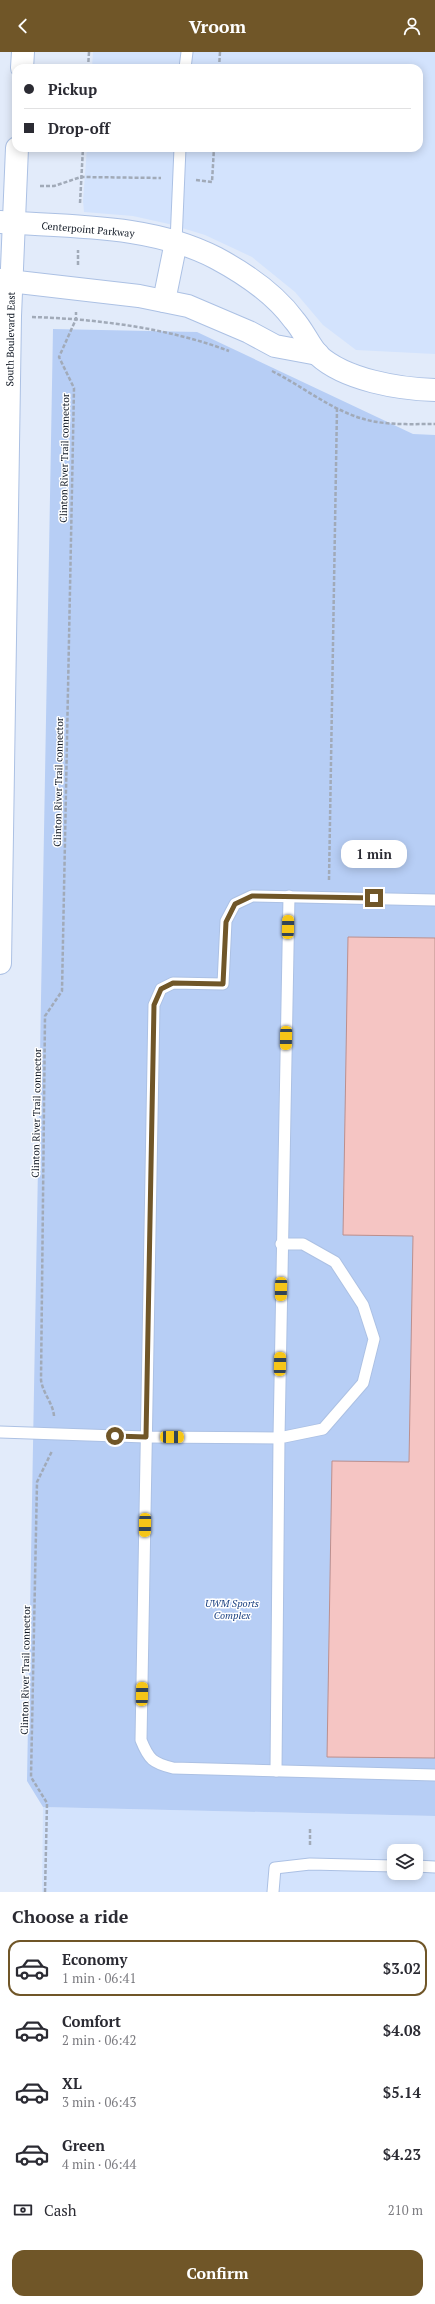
<!DOCTYPE html>
<meta charset="utf-8">
<style>
body{margin:0;font-family:"PT Serif",serif;background:#f7f7f7;color:#2b2b33;height:100vh;display:flex;flex-direction:column;font-size:15px;white-space:nowrap}
*{box-sizing:border-box;margin:0}
p{font-size:13px;color:#7c7c81}
.icon{flex:none;width:22px;height:22px;fill:none;stroke:currentColor;stroke-width:2;stroke-linecap:round;stroke-linejoin:round}
.map{position:relative;height:1840px;overflow:hidden}
.panel{display:flex;flex-direction:column;background:#fff;flex:1}
.panel>*{flex:none}
.hud{position:absolute;left:12px;top:12px;width:411px;height:88px;border-radius:12px;box-shadow:0 2px 10px #0003;display:grid;align-content:center;height:88px;padding:0 12px;background:#fff}
.buttons{position:absolute;left:387px;top:1792px;display:grid;gap:8px}
.buttons a{display:grid;place-items:center;width:36px;height:36px;border-radius:8px;background:#fff;box-shadow:0 2px 10px #0003;font-size:20px}
.end{position:absolute;width:18px;height:18px;margin:-9px;border:5px solid #705628;background:#fff;box-shadow:0 0 0 2px #fff}
.from{border-radius:50%}
.bubble{position:absolute;height:28px;border-radius:12px;background:#fff;box-shadow:0 2px 10px #0003;font-size:13px;font-weight:800;line-height:28px;text-align:center}
.car{position:absolute;width:12px;height:24px;margin:-12px -6px;border-radius:5px;box-shadow:0 0 3px 1px #0007;background:linear-gradient(#f5c518 24%,#345 0 40%,#f5c518 0 76%,#345 0 86%,#f5c518 0)}
.hud b{display:flex;align-items:center;gap:14px;height:38px;font-size:15px}
.hud b+b{border-top:1px solid #e1e1e2}
.hud i{width:10px;height:10px;background:#2b2b33}
ul{padding:0;list-style:none}
li{display:flex;align-items:center;gap:12px;height:56px;margin:0 8px 6px;padding:0 4px;border:2px solid transparent;border-radius:12px}
li div{flex:1}
li b{display:block;font-size:15px}
li em{font-style:normal;font-weight:800}
li.active{border-color:#705628}
li>.icon{width:36px;height:36px;stroke-width:1.5}
h2{padding:0 12px;font-size:18px;line-height:48px}
.pay{display:flex;align-items:center;gap:10px;height:44px;padding:0 12px;font-size:15px}
.pay p{margin-inline-start:auto}
.button{display:flex;gap:8px;margin-top:auto;padding:8px 12px}
.button a{flex:1;height:46px;border-radius:12px;background:#705628;color:#fff;font-size:16px;font-weight:800;line-height:46px;text-align:center}
header{display:flex;justify-content:space-between;align-items:center;height:52px;padding:0 12px;background:#705628;color:#fff;font-size:18px;font-weight:800}
.map>svg:first-child{display:block}
</style>
<header><svg class="icon" aria-label="back" viewBox="0 0 24 24"><path d="M15 5l-7 7 7 7"/></svg>Vroom<svg class="icon" aria-label="person" viewBox="0 0 24 24"><circle cx="12" cy="8" r="4"/><path d="M4 21q1-7 8-7t8 7"/></svg></header>
<div class="map">
<svg width="435" height="1840" viewBox="0 0 435 1840">
<rect width="100%" height="100%" fill="#e2ebfa"/>
<g fill="#d3e3fd" fill-rule="evenodd">
<path d="M93,0h342v302l-79,-4 -33,-25 -28,-33 -43,-35 -47,-22 -36,-11 -36,-8 -49,-4 -1,-11 4,-53h332v-80h-327z"/>
<path d="M43,1755l392,9v76h-393zM394,1799h22v22h-22z"/>
</g>
<path fill="#b7cef5" d="M53,277l144,3 216,102 22,1v1381l-392,-9 -16,-26z"/>
<path fill="#f5c5c3" stroke="#bc8f8d" d="M348,885l87,1v820l-108,-1 5,-296 77,1 4,-226 -70,-1z"/>
<g fill="none" stroke-linecap="round" stroke-linejoin="round">
<defs>
<g id="service">
<path d="M185,16l2,-16"/>
<path d="M176,190l4,-94"/>
<path d="M435,848l-183,-4 -17,8 -9,17 -3,63 -50,-1 -12,6 -7,16 -13,735c8,20 12,23 32,28l262,7"/>
<path d="M0,1380l146,5 133,1 10,-542"/>
<path d="M276,1719l3,-333 44,-9 40,-46 11,-44 -11,-34 -28,-43 -32,-18h-22"/>
<path d="M416,1814l19,1"/>
<path d="M273,1840l2,-24 35,-4 84,2"/>
</g>
<g id="minor">
<path d="M0,170c71,5 151,2 216,36 28,15 59,36 78,62 9,10 15,25 24,35 27,25 81,34 117,35"/>
<path d="M0,228l139,16 49,10 61,26 26,14 43,8"/>
<path d="M164,249l12,-59"/>
</g>
<g id="tertiary">
<path d="M22,16l1,-16"/>
<path d="M0,911l10,-647 7,-168"/>
</g>
</defs>
<use href="#service" stroke="#acc1e4" stroke-width="13"/>
<use href="#minor" stroke="#acc1e4" stroke-width="24"/>
<use href="#tertiary" stroke="#acc1e4" stroke-width="24"/>
<g stroke="#a1aab8" stroke-width="2.5" stroke-dasharray="4 2" stroke-linecap="butt">
<path d="M88,16l1,-16"/>
<path d="M219,16l1,-16"/>
<path d="M196,128l16,2 2,-34"/>
<path d="M40,134h14l27,-9 80,1"/>
<path d="M80,151l3,-55"/>
<path d="M78,213v-15"/>
<path d="M32,265c66,2 136,11 197,34"/>
<path d="M272,319c34,17 66,45 105,51 19,3 39,2 58,2"/>
<path d="M329,828l8,-472"/>
<path d="M54,1364c-1,-13 -11,-22 -13,-36l4,-364 17,-25 12,-603 -15,-31 17,-38v-7"/>
<path d="M310,1777v18"/>
<path d="M45,1840l2,-89 -16,-26 6,-295 15,-31"/>
</g>
<use href="#service" stroke="#fff" stroke-width="11"/>
<use href="#minor" stroke="#fff" stroke-width="22"/>
<use href="#tertiary" stroke="#fff" stroke-width="22"/>
</g>
<g fill="none" stroke-linecap="round" stroke-linejoin="round">
<path stroke="#705628" stroke-width="5" d="M115,1384l31,1 8,-432 7,-16 12,-6 50,1 3,-62 9,-18 17,-8 122,2"/>
</g>
<g text-anchor="middle" stroke-width="3" stroke-linejoin="round" paint-order="stroke">
<g font-size="10" fill="#0d1521" stroke="#fff">
<text transform="translate(88 177) rotate(5)" y="4">Centerpoint Parkway</text>
<text transform="translate(10 287) rotate(-89)" y="4">South Boulevard East</text>
<text transform="translate(64 406) rotate(-89)" y="4">Clinton River Trail connector</text>
<text transform="translate(58 730) rotate(-89)" y="4">Clinton River Trail connector</text>
<text transform="translate(36 1061) rotate(-89)" y="4">Clinton River Trail connector</text>
<text transform="translate(25 1618) rotate(-89)" y="4">Clinton River Trail connector</text>
</g>
<g font-size="10" font-style="italic" fill="#1b4181" stroke="#fff">
<text x="232" y="1555">UWM Sports<tspan x="232" dy="12">Complex</tspan></text>
</g>
</g>
</svg>
<div class="buttons">
<a><svg class="icon" aria-label="layers" viewBox="0 0 24 24"><path d="M12 4l9 5-9 5-9-5zM3 14l9 5 9-5"/></svg></a>
</div>
<i class="end from" style="left:115px;top:1384px"></i>
<i class="end" style="left:374px;top:846px"></i>
<div class="bubble" style="left:341px;top:788px;width:66px">1 min</div>
<i class="car" style="left:288px;top:875px;rotate:1deg"></i>
<i class="car" style="left:286px;top:986px;rotate:181deg"></i>
<i class="car" style="left:281px;top:1237px;rotate:181deg"></i>
<i class="car" style="left:280px;top:1312px;rotate:1deg"></i>
<i class="car" style="left:172px;top:1385px;rotate:91deg"></i>
<i class="car" style="left:145px;top:1473px;rotate:181deg"></i>
<i class="car" style="left:142px;top:1642px;rotate:1deg"></i>
<div class="hud">
<b><i class="from"></i>Pickup</b>
<b><i></i>Drop-off</b>
</div>
</div>
<section class="panel">
<h2>Choose a ride</h2>
<ul>
<li class="active"><svg class="icon" aria-label="car" viewBox="0 0 24 24"><path d="M5 17H2v-5l4-1 3-4h7l3 4 3 1v5h-3M9 17h6M6 11h13"/><circle cx="7" cy="17" r="2"/><circle cx="17" cy="17" r="2"/></svg><div><b>Economy</b><p>1 min · 06:41</p></div><em>$3.02</em></li>
<li><svg class="icon" aria-label="car" viewBox="0 0 24 24"><path d="M5 17H2v-5l4-1 3-4h7l3 4 3 1v5h-3M9 17h6M6 11h13"/><circle cx="7" cy="17" r="2"/><circle cx="17" cy="17" r="2"/></svg><div><b>Comfort</b><p>2 min · 06:42</p></div><em>$4.08</em></li>
<li><svg class="icon" aria-label="car" viewBox="0 0 24 24"><path d="M5 17H2v-5l4-1 3-4h7l3 4 3 1v5h-3M9 17h6M6 11h13"/><circle cx="7" cy="17" r="2"/><circle cx="17" cy="17" r="2"/></svg><div><b>XL</b><p>3 min · 06:43</p></div><em>$5.14</em></li>
<li><svg class="icon" aria-label="car" viewBox="0 0 24 24"><path d="M5 17H2v-5l4-1 3-4h7l3 4 3 1v5h-3M9 17h6M6 11h13"/><circle cx="7" cy="17" r="2"/><circle cx="17" cy="17" r="2"/></svg><div><b>Green</b><p>4 min · 06:44</p></div><em>$4.23</em></li>
</ul>
<div class="pay"><svg class="icon" aria-label="cash" viewBox="0 0 24 24"><path d="M3 7h18v10H3z"/><circle cx="12" cy="12" r="2"/></svg>Cash<p>210 m</p></div>
<div class="button"><a>Confirm</a></div>
</section>
